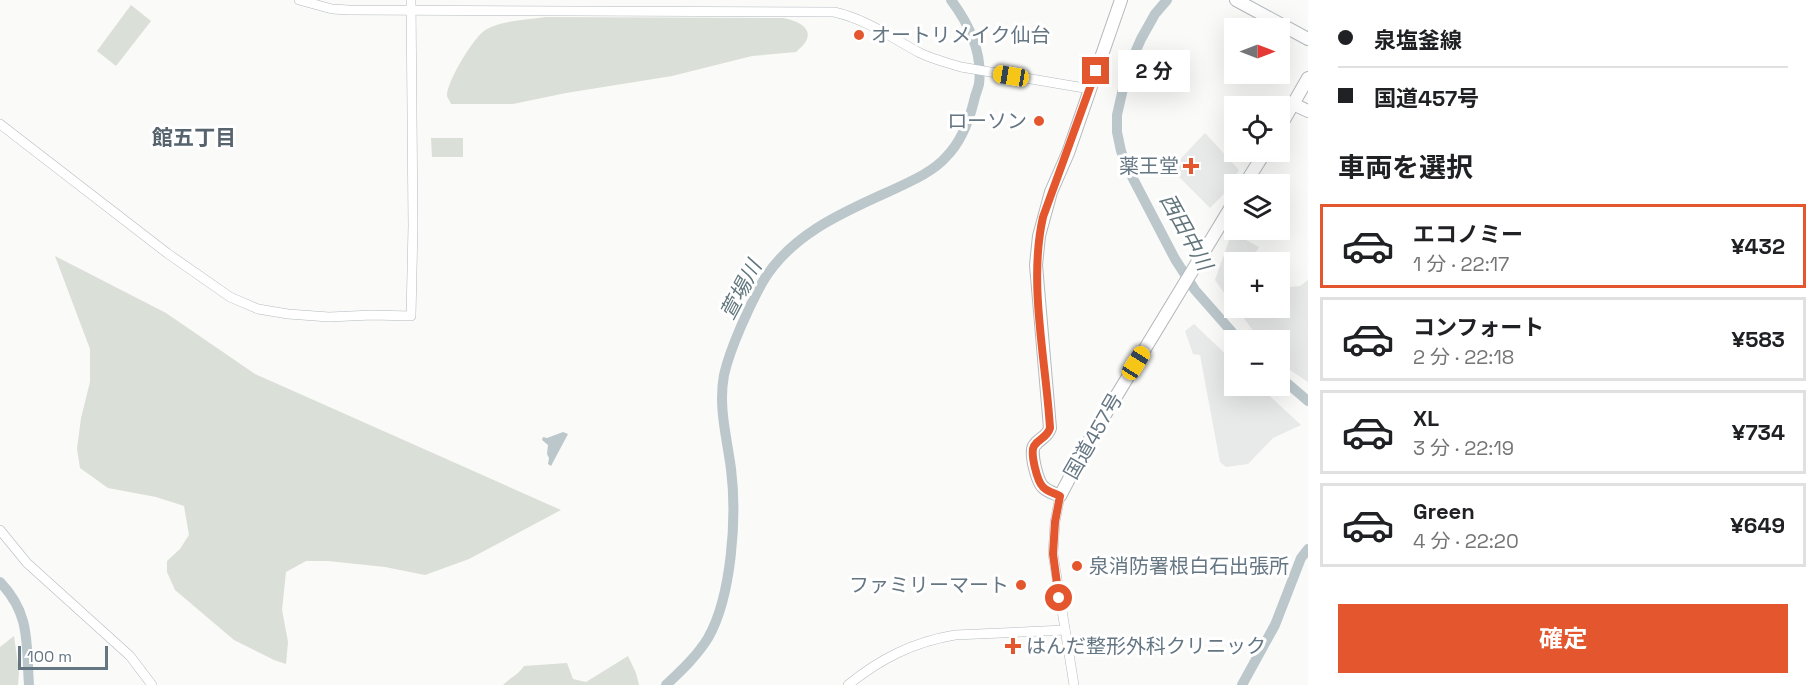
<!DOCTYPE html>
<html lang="ja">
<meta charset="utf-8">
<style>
body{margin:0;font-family:"Space Grotesk","Noto Sans JP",sans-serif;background:#f2f2f2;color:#202124;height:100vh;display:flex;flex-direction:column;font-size:22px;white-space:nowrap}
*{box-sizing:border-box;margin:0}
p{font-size:20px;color:#757577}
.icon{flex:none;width:33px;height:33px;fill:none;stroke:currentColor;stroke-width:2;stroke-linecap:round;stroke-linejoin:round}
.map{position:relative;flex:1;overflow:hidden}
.drawer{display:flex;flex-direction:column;background:#fff;width:510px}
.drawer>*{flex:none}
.guide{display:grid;align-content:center;height:132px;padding:0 30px;background:#fff}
.needle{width:39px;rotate:90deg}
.tools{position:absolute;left:1224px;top:18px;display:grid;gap:12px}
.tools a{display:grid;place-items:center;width:66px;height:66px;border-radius:0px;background:#fff;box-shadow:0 6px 24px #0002;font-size:30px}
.scale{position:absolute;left:18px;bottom:15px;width:90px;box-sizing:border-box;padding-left:6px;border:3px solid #657683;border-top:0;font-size:16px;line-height:21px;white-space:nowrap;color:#657683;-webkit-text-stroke:4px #fff;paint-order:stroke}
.end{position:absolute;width:27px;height:27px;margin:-14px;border:8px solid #e4572e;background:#fff;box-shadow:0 0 0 3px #fff}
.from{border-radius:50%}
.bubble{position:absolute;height:42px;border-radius:0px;background:#fff;box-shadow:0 6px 24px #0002;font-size:20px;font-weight:700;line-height:42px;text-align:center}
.car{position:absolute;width:18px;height:36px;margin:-18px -9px;border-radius:8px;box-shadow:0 0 4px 2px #0007;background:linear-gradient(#f5c518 24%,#345 0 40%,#f5c518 0 76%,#345 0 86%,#f5c518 0)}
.guide b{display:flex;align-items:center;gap:21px;height:57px;font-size:22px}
.guide b+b{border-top:2px solid #e0e0e0}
.guide i{width:15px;height:15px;background:#202124}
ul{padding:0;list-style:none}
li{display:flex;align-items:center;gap:18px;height:84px;margin:0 12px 9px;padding:0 18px;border:3px solid #e0e0e0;border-radius:0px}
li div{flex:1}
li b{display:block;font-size:22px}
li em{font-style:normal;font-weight:700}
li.on{border-color:#e4572e}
li>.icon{width:54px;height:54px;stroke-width:1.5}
h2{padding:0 30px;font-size:27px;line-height:72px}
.action{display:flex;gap:12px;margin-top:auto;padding:12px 30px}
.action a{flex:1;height:69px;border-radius:0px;background:#e4572e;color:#fff;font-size:24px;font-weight:700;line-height:69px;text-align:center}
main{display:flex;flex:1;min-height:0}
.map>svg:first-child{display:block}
</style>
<main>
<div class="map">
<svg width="1308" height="685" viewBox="0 0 1308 685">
<rect width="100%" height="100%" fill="#fafaf8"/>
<g fill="#e8e9e9">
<path d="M1205,133l34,37 -11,20 -18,18 -39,-39z"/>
<path d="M1232,232l27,15 -9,15h-16v37l-7,-2 -12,-17z"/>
<path d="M1308,280v102l-18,-12 -10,-10v-20h-20l-22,-30 4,-2h38v-20l20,-2z"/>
<path d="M1194,324l40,38v24h25l42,39 -28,13 -25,26 -22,3 -6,-5 -20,-107 -7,-1 -8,-23z"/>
</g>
<g fill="#dadfd7">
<path d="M131,5l20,16 -35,45 -19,-15z"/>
<path d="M546,17l237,1c10,2 31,8 23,23 -2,4 -7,8 -10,11l-44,4 -80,20 -106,17 -53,11h-62c0,-1 -4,-7 -4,-8 -1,-13 28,-62 40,-67 17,-9 40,-9 59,-12z"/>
<path d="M431,138h32v19h-31z"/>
<path d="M55,256l111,57 89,61 306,136 -92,49 -44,16 -40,-8 -57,-6h-22l-20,11 -4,38 6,32 -2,22 -12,-4 -40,-20 -59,-50 -8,-18v-11l13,-12 9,-14 -5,-29 -28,-9 -48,-9 -28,-20 -3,-19 4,-31 9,-36v-33z"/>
<path d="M14,636l5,36 -1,13h-18v-38z"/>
<path d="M628,656l8,17 3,12h-136c8,-8 15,-10 21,-19l43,-3 6,16 13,3z"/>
</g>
<path fill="#bbc7cb" d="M563,432l5,2 -17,32 -3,-2 1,-6 -2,-4 1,-9 -6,-5 1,-3 4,1z"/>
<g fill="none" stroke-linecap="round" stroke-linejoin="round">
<g stroke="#bbc7cb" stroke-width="10">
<path d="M1167,0l-12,14 -14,25 -14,32 -10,44v17l4,19 8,20 46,88 20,31 44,50"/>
<path d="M1280,377l28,24"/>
<path d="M0,582c31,32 26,62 29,103"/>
<path d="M666,685c15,-14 31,-29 42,-47 24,-42 29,-122 23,-169 -4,-31 -13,-62 -7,-94 6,-27 25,-68 38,-92 27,-47 79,-70 126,-91 19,-9 44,-19 58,-35 15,-15 23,-36 28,-56 1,-6 4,-12 5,-17 4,-32 -10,-60 -28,-84"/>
<path d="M1242,685l33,-60 26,-67 7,-9"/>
</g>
<defs>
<g id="secondary">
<path d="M299,0l33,9 17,1 485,2c32,7 58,26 86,41 13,6 27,10 41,14l129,22"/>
<path d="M0,124l167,129 63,44 28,12 30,5 41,3 43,-2 39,1 2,-90 -2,-226"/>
<path d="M0,530l27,33 103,93 22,29"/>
<path d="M848,685c32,-26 65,-43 107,-50l110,-5"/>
</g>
<path id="primary" d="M1060,496l-5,26 -2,32 21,131"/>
<g id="highway">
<path d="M1121,0l-53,153 -17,39 -12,44 -3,29 14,163c-3,10 -11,10 -16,18 -4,7 3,35 9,41 5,5 11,6 17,9l29,-55 145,-239"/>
<path d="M1236,0l72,39"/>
<path d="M1293,104l15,7"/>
<path d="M1280,127l28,-49"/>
<path d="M1245,184l20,-32"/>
</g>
</defs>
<use href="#secondary" stroke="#b3babf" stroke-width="10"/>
<use href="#primary" stroke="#b5babe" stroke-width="10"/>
<use href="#highway" stroke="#b4b9bd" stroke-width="14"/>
<use href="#secondary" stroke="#fff" stroke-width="9"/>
<use href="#primary" stroke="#fff" stroke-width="9"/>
<use href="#highway" stroke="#fff" stroke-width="12"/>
</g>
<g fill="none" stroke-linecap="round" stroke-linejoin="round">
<path stroke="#e4572e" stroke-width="8" d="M1059,598l-6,-44 2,-32 5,-26c-6,-3 -12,-4 -17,-9 -6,-6 -13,-34 -9,-41 5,-8 13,-8 16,-18 -4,-67 -22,-145 -7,-211l53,-146"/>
</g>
<g fill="#e4572e" stroke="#fff" stroke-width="2">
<circle cx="859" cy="35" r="6"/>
<circle cx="1039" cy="121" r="6"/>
<path d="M1188 157h6v6h6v6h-6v6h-6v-6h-6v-6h6z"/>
<circle cx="1077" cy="566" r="6"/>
<circle cx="1021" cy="585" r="6"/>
<path d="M1010 637h6v6h6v6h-6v6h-6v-6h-6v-6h6z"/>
</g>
<g text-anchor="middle" stroke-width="6" stroke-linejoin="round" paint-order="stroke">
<g font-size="20" fill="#657683" stroke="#fff" text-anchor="start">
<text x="871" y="42">オートリメイク仙台</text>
<text x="1027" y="128" text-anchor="end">ローソン</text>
<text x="1179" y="173" text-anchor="end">薬王堂</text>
<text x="1089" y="573">泉消防署根白石出張所</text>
<text x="1009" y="592" text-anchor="end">ファミリーマート</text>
<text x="1026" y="653">はんだ整形外科クリニック</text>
</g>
<g font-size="20" fill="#657683" stroke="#fff">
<text transform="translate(1093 436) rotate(-60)" y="7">国道457号</text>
</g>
<g font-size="21" font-weight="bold" fill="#57646e" stroke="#fff">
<text x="194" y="145">館五丁目</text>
</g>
<g font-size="21" font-style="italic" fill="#60757c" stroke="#fff">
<text transform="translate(1186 232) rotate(61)" y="7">西田中川</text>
<text transform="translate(741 290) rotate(-62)" y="7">萱場川</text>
</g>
</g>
</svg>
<div class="tools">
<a><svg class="needle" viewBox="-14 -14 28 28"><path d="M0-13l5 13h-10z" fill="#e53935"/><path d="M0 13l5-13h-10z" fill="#757577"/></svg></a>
<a><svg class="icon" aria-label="locate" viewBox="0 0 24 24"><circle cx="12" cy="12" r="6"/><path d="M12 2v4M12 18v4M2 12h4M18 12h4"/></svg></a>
<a><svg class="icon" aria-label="layers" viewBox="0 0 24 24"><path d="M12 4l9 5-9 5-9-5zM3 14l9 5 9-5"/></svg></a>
<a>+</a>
<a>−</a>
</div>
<div class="scale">100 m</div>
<i class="end from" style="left:1059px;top:598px"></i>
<i class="end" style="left:1096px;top:71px"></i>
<div class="bubble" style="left:1118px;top:50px;width:72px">2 分</div>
<i class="car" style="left:1011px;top:76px;rotate:280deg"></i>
<i class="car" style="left:1136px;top:363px;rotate:32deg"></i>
</div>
<section class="drawer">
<div class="guide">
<b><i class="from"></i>泉塩釜線</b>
<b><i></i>国道457号</b>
</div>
<h2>車両を選択</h2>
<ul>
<li class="on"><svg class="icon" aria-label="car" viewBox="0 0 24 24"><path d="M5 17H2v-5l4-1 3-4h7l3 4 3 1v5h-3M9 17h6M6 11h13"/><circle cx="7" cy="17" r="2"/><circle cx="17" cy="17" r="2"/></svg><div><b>エコノミー</b><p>1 分 · 22:17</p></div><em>¥432</em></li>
<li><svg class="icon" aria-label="car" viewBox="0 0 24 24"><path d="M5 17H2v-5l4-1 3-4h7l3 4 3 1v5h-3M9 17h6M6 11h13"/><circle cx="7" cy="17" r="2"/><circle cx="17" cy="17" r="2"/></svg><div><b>コンフォート</b><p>2 分 · 22:18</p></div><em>¥583</em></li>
<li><svg class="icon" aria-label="car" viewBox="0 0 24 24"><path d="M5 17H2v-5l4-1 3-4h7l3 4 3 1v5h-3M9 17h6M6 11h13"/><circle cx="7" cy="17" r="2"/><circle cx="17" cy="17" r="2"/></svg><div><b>XL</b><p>3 分 · 22:19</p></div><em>¥734</em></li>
<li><svg class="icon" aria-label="car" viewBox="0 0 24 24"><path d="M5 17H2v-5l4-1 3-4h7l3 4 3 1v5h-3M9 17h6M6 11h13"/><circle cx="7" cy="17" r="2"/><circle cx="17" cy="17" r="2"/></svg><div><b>Green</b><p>4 分 · 22:20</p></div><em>¥649</em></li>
</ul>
<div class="action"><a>確定</a></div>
</section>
</main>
